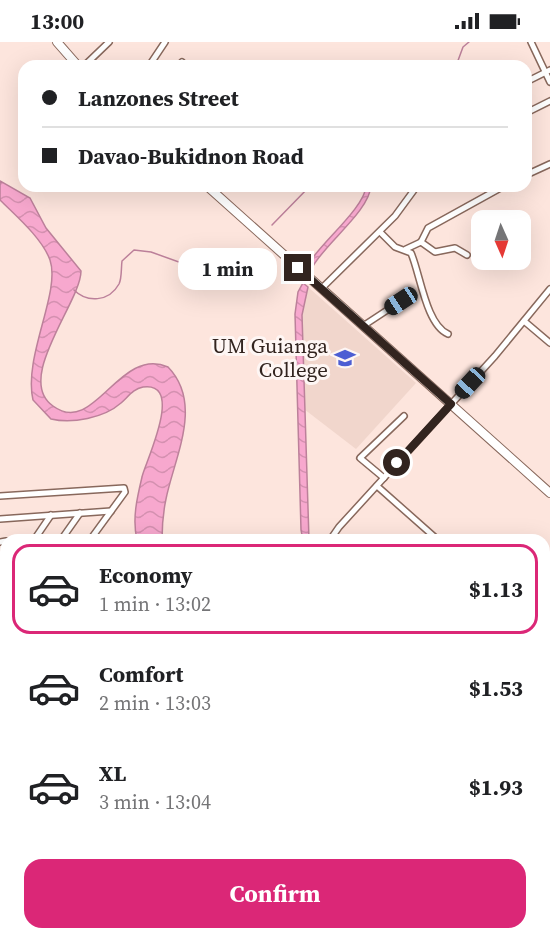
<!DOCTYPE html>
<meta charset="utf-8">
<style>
body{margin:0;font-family:"Source Serif 4",serif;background:#f6f6f6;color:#202124;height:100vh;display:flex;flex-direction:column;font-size:22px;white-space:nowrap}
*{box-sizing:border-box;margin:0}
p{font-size:20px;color:#757577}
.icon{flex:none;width:33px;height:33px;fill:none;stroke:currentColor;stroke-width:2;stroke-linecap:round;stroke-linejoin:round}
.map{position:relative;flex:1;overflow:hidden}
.details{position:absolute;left:0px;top:492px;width:550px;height:406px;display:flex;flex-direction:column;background:#fff;border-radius:18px 18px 0 0;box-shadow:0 6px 24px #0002}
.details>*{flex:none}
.guide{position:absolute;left:18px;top:18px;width:514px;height:132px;border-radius:18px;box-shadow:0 6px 24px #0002;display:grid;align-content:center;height:132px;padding:0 24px;background:#fff}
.needle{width:39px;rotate:177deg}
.buttons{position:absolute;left:471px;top:168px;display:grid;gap:12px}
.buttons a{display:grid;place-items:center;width:60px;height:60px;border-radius:12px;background:#fff;box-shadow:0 6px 24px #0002;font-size:30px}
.end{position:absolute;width:27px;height:27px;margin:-14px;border:8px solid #32241f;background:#fff;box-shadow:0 0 0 3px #fff}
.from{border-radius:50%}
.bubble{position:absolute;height:42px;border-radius:18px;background:#fff;box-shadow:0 6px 24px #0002;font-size:20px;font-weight:700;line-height:42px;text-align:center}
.car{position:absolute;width:18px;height:36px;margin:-18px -9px;border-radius:8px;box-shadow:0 0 4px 2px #0007;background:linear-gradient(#222 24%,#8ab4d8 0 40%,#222 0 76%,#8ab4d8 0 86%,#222 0)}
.guide b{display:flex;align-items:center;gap:21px;height:57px;font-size:22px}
.guide b+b{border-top:2px solid #e0e0e0}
.guide i{width:15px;height:15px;background:#202124}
ul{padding:10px 0 0;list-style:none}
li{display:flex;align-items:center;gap:18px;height:90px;margin:0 12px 9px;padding:0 12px;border:3px solid transparent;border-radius:18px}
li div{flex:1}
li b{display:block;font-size:22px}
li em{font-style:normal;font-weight:700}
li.selected{border-color:#db2777}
li>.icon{width:54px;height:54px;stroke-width:1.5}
.primary-button{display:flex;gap:12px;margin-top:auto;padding:12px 24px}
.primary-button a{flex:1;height:69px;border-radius:18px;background:#db2777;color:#fff;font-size:24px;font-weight:700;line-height:69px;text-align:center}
.status{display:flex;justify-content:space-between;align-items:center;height:42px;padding:0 30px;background:#fff;direction:ltr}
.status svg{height:16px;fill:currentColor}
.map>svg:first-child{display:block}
</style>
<div class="status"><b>13:00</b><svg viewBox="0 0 49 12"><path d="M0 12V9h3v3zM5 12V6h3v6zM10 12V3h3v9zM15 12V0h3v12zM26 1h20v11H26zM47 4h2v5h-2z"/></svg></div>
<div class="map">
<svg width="550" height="898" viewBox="0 0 550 898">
<defs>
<pattern id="water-waves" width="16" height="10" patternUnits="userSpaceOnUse" patternTransform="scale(1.5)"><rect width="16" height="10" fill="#f7a8ce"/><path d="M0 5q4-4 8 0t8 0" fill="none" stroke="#d490b0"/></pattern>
</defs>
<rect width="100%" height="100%" fill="#fde5dd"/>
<path fill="#f1d6cc" d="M308,245l108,96 -60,66 -52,-40 -2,-94z"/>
<g fill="url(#water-waves)" stroke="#bc809a" stroke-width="1.5">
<path d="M0,139l30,17 16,30 35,43c0,31 -67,108 -28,135 42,31 65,-60 115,-39 36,37 6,91 -2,132 -3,14 -4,27 -4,41h-25c-5,-21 0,-42 5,-63 2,-12 44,-96 1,-90 -10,2 -15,10 -22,16 -17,15 -49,21 -70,16l-18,-19c-10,-43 28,-108 17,-140 -8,-22 -34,-44 -50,-60z"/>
<path d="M366,144h5c-2,25 -44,56 -58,80l-4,-3c13,-21 56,-56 57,-77z"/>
<path d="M303,241l5,4 -6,28 7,225h-6l-2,-10 -6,-216 3,-22z"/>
</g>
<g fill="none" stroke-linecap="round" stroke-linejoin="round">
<g stroke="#bc809a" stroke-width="1.5">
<path d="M456,24l7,-19 6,-5"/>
<path d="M272,183l38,-39"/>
<path d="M74,248c13,13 35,12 45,-6 3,-6 2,-16 3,-23l12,-11 17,2 39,14 56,-11 9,-6"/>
<path d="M544,788l6,-1"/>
<path d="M544,866h6"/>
</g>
<defs>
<g id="minor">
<path d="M531,0l19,40"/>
<path d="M84,24l25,-24"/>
<path d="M149,24l16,-24"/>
<path d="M179,24l3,-4"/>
<path d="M526,40l24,-12"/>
<path d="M526,71l24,-12"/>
<path d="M526,133l24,-11"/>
<path d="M380,190l15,15 16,6c9,20 15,72 37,81"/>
<path d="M421,200l7,-14 76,-42"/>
<path d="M421,200l14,10 20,-4 12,7"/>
<path d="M406,207l15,-7"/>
<path d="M322,246l73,-72 22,-30"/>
<path d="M524,279l26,22"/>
<path d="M363,284l38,-25"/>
<path d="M384,436l-24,-20 44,-42"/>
<path d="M377,444l61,54"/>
<path d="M0,454l124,-8 1,4 -35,48"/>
<path d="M0,477l111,-8"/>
<path d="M24,498l11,-1"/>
<path d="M34,498l17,-25"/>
<path d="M61,498l19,-27"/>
<path d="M330,498l9,-13 156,-171 55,-67"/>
<path d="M0,500l6,-1"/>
<path d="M0,532l6,4"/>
<path d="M544,532l6,-6"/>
<path d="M0,559l6,5"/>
<path d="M0,588l6,4"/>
<path d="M544,592l6,5"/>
<path d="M0,620l6,-8"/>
<path d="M544,623l6,-6"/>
<path d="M0,669l6,-8"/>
<path d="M0,675h6"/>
<path d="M0,697h6"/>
<path d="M0,727l6,-1"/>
<path d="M544,739l6,4"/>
<path d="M0,752h6"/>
<path d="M544,766l6,4"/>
<path d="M0,776h6"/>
<path d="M544,809h6"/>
<path d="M544,830h6"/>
<path d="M544,851h6"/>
<path d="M0,877h6"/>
<path d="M34,892l1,6"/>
<path d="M156,892l1,6"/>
<path d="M94,894l10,-2"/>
<path d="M241,898l29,-3"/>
</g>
<g id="highway">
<path d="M57,0l21,24"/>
<path d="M207,144l343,307"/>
</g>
</defs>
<use href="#minor" stroke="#88685c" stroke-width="8"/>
<use href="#highway" stroke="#88685c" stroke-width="10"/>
<use href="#minor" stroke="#fff" stroke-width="5"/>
<use href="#highway" stroke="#fff" stroke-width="8"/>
</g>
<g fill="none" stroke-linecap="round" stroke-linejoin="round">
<path stroke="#32241f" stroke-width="8" d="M298,226l153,136 -54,59"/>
</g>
<defs>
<symbol id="university-bare" viewBox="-9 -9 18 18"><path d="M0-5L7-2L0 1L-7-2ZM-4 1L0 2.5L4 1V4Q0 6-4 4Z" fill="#4d5ed3" stroke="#fef6f4" stroke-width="2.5" paint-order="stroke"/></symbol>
</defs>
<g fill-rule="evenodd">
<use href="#university-bare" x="330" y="301" width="30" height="30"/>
</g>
<g text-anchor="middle" stroke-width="6" stroke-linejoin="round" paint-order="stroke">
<g font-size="21" fill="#32241f" stroke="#fef6f4" text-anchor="end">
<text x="328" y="311">UM Guianga<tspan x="328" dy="24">College</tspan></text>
</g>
</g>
</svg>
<div class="buttons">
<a><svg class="needle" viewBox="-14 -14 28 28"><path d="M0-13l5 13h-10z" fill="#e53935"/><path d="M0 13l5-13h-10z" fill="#757577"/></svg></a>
</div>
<i class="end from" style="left:397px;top:421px"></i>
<i class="end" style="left:298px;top:226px"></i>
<div class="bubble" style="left:178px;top:206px;width:99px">1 min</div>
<i class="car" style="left:401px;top:259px;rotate:237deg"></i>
<i class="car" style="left:470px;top:341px;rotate:223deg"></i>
<div class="guide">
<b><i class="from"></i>Lanzones Street</b>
<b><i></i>Davao-Bukidnon Road</b>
</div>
<section class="details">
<ul>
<li class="selected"><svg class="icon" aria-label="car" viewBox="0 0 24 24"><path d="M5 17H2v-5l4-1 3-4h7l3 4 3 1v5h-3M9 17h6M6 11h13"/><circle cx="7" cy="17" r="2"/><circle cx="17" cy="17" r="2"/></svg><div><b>Economy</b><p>1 min · 13:02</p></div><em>$1.13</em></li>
<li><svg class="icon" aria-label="car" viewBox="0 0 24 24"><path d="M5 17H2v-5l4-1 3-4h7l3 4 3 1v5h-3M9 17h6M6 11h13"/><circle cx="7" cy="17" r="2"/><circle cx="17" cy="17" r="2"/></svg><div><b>Comfort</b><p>2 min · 13:03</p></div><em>$1.53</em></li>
<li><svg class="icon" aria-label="car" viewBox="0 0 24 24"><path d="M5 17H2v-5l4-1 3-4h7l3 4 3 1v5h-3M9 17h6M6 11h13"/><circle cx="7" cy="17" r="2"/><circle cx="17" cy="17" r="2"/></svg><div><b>XL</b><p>3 min · 13:04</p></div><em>$1.93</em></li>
</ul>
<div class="primary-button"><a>Confirm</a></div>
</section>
</div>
